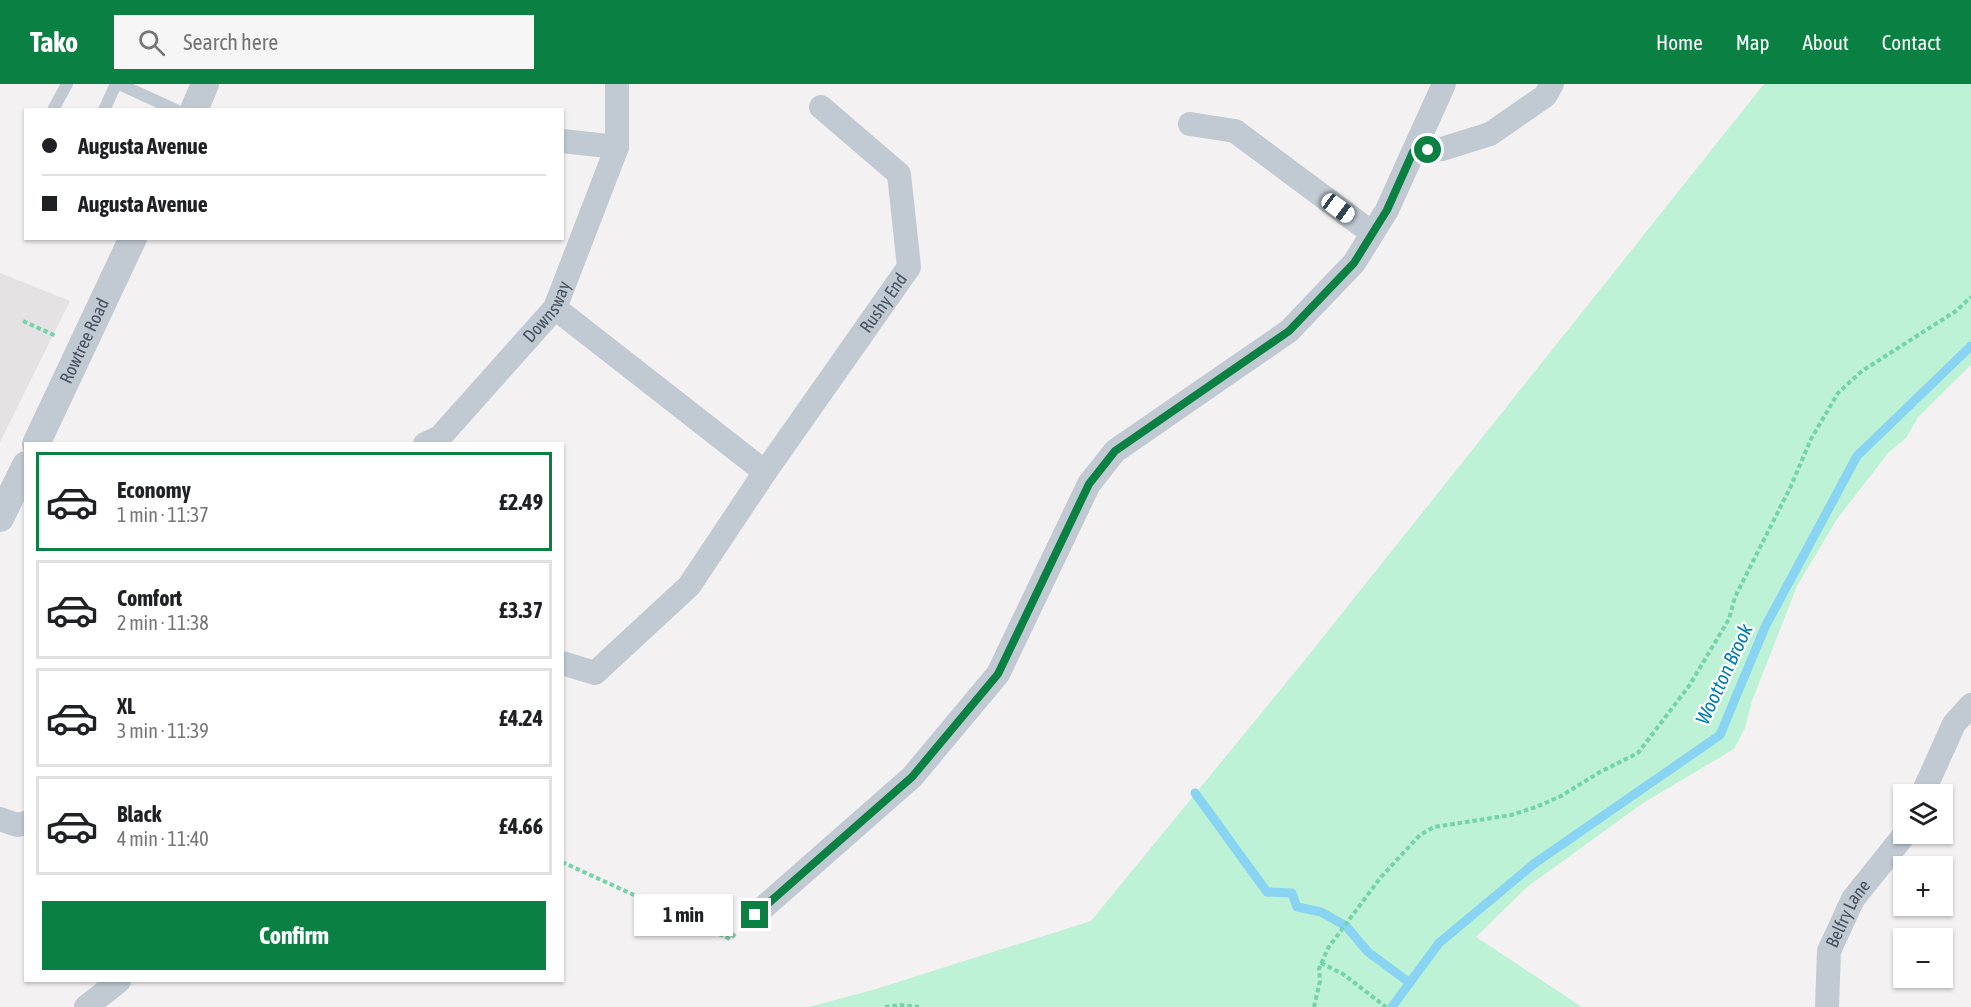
<!DOCTYPE html>
<meta charset="utf-8">
<style>
body{margin:0;font-family:"Asap Condensed",sans-serif;background:#f6f6f6;color:#202124;height:100vh;display:flex;flex-direction:column;font-size:22px;white-space:nowrap}
*{box-sizing:border-box;margin:0}
p{font-size:20px;color:#757577}
.icon{flex:none;width:33px;height:33px;fill:none;stroke:currentColor;stroke-width:2;stroke-linecap:round;stroke-linejoin:round}
.map{position:relative;flex:1;overflow:hidden}
.drawer{position:absolute;left:24px;top:358px;width:540px;height:540px;display:flex;flex-direction:column;background:#fff;border-radius:0px;box-shadow:0 2px 4px #0004}
.drawer>*{flex:none}
.guide{position:absolute;left:24px;top:24px;width:540px;height:132px;border-radius:0px;box-shadow:0 2px 4px #0004;display:grid;align-content:center;height:132px;padding:0 18px;background:#fff}
.controls{position:absolute;left:1893px;top:700px;display:grid;gap:12px}
.controls a{display:grid;place-items:center;width:60px;height:60px;border-radius:0px;background:#fff;box-shadow:0 2px 4px #0004;font-size:30px}
.end{position:absolute;width:27px;height:27px;margin:-14px;border:8px solid #0b8043;background:#fff;box-shadow:0 0 0 3px #fff}
.from{border-radius:50%}
.bubble{position:absolute;height:42px;border-radius:0px;background:#fff;box-shadow:0 2px 4px #0004;font-size:20px;font-weight:700;line-height:42px;text-align:center}
.car{position:absolute;width:18px;height:36px;margin:-18px -9px;border-radius:8px;box-shadow:0 0 4px 2px #0007;background:linear-gradient(#fff 24%,#345 0 40%,#fff 0 76%,#345 0 86%,#fff 0)}
.guide b{display:flex;align-items:center;gap:21px;height:57px;font-size:22px}
.guide b+b{border-top:2px solid #e0e0e0}
.guide i{width:15px;height:15px;background:#202124}
ul{padding:10px 0 0;list-style:none}
li{display:flex;align-items:center;gap:18px;height:99px;margin:0 12px 9px;padding:0 6px;border:3px solid #e0e0e0;border-radius:0px}
li div{flex:1}
li b{display:block;font-size:22px}
li em{font-style:normal;font-weight:700}
li.active{border-color:#0b8043}
li>.icon{width:54px;height:54px;stroke-width:1.5}
.button{display:flex;gap:12px;margin-top:auto;padding:12px 18px}
.button a{flex:1;height:69px;border-radius:0px;background:#0b8043;color:#fff;font-size:24px;font-weight:700;line-height:69px;text-align:center}
header{display:flex;align-items:center;gap:36px;box-sizing:border-box;height:84px;padding:0 30px;background:#0b8043;color:#fff}
header strong{font-size:28px}
nav{display:flex;gap:33px;margin-inline-start:auto;font-size:21px}
.search{width:420px;height:54px;background:#f6f6f6;display:flex;align-items:center;gap:15px;box-sizing:border-box;padding:0 21px;border-radius:0px;color:#757577;font-size:22px}
.map>svg:first-child{display:block}
</style>
<header>
<strong>Tako</strong>
<div class="search"><svg class="icon" aria-label="search" viewBox="0 0 24 24"><circle cx="10" cy="10" r="6"/><path d="M15 15l6 6"/></svg>Search here</div>
<nav><a>Home</a><a>Map</a><a>About</a><a>Contact</a></nav>
</header>
<div class="map">
<svg width="1971" height="923" viewBox="0 0 1971 923">
<rect width="100%" height="100%" fill="#f3f1f1"/>
<path fill="#e4e2e3" d="M0,189l70,28 -70,141z"/>
<path fill="#bdf2d6" d="M1764,0h207v281l-53,52 -12,21 -18,15 -51,66 -40,67 -45,115 -7,27 -11,21 -91,54 -116,84 -51,50 106,70h-773l67,-18 215,-68 213,-260z"/>
<g fill="none" stroke-linecap="round" stroke-linejoin="round">
<g stroke="#88d4f2" stroke-width="9">
<path d="M1195,709l72,99 25,1 5,14 24,5 25,14 22,26 42,31"/>
<path d="M1392,923l47,-64 96,-80 185,-128 45,-108 92,-171 114,-110"/>
</g>
<g stroke="#73d3aa" stroke-width="4" stroke-dasharray="4.5 3" stroke-linecap="butt">
<path d="M23,237l33,15"/>
<path d="M562,778l168,77 7,-7"/>
<path d="M1321,879l22,11 43,33"/>
<path d="M885,923l15,-2 19,2"/>
<path d="M1314,923l6,-26 -1,-12 9,-21 53,-71 39,-42 14,-8 77,-12 25,-8 25,-11 39,-24 38,-19 51,-67 40,-67 6,-22 56,-111 20,-47 27,-46 24,-22 94,-60 15,-14"/>
</g>
<g stroke="#c1cad3" stroke-width="12">
<path d="M119,0l57,26"/>
<path d="M54,24l13,-24"/>
<path d="M104,26l12,-26"/>
</g>
<g stroke="#c1cad3" stroke-width="24">
<path d="M1190,40l45,7 137,102"/>
<path d="M562,57l55,6"/>
<path d="M1413,68l29,-3 48,-15 55,-38 7,-12"/>
<path d="M555,224l210,164"/>
<path id="s1" d="M425,360l15,-7 115,-129 62,-161v-63"/>
<path id="s2" d="M562,579l33,10 94,-87 76,-114 144,-205 -10,-93 -78,-67"/>
<path d="M1922,711l32,-71 17,-19"/>
<path d="M0,735l17,6 9,-2"/>
<path d="M755,831l157,-138 86,-103 91,-190 26,-33 174,-120 65,-68 33,-53 57,-126"/>
<path d="M86,923l33,-26"/>
<path id="s3" d="M1827,923l2,-56 24,-52 52,-65"/>
</g>
<g stroke="#c1cad3" stroke-width="28">
<path d="M194,26l11,-26"/>
<path id="s4" d="M36,360l97,-206"/>
<path d="M0,434l26,-53"/>
</g>
</g>
<g fill="none" stroke-linecap="round" stroke-linejoin="round">
<path stroke="#0b8043" stroke-width="8" d="M755,831l157,-138 86,-103 91,-190 26,-33 174,-120 65,-68 33,-53 26,-58 15,-2"/>
</g>
<g text-anchor="middle" stroke-width="4.5" stroke-linejoin="round" paint-order="stroke">
<g font-size="18" fill="#475260" stroke="#fff">
<text dy="6" stroke="none"><textPath href="#s2" startOffset="506">Rushy End</textPath></text>
<text dy="6" stroke="none"><textPath href="#s1" startOffset="182">Downsway</textPath></text>
<text dy="6" stroke="none"><textPath href="#s4" startOffset="114">Rowtree Road</textPath></text>
<text dy="6" stroke="none"><textPath href="#s3" startOffset="98">Belfry Lane</textPath></text>
</g>
<g font-size="20" font-style="italic" fill="#047eae" stroke="#fff">
<text transform="translate(1724 590) rotate(-65)" y="7">Wootton Brook</text>
</g>
</g>
</svg>
<div class="controls">
<a><svg class="icon" aria-label="layers" viewBox="0 0 24 24"><path d="M12 4l9 5-9 5-9-5zM3 14l9 5 9-5"/></svg></a>
<a>+</a>
<a>−</a>
</div>
<i class="end from" style="left:1428px;top:66px"></i>
<i class="end" style="left:755px;top:831px"></i>
<div class="bubble" style="left:634px;top:810px;width:99px">1 min</div>
<i class="car" style="left:1338px;top:124px;rotate:126deg"></i>
<div class="guide">
<b><i class="from"></i>Augusta Avenue</b>
<b><i></i>Augusta Avenue</b>
</div>
<section class="drawer">
<ul>
<li class="active"><svg class="icon" aria-label="car" viewBox="0 0 24 24"><path d="M5 17H2v-5l4-1 3-4h7l3 4 3 1v5h-3M9 17h6M6 11h13"/><circle cx="7" cy="17" r="2"/><circle cx="17" cy="17" r="2"/></svg><div><b>Economy</b><p>1 min · 11:37</p></div><em>£2.49</em></li>
<li><svg class="icon" aria-label="car" viewBox="0 0 24 24"><path d="M5 17H2v-5l4-1 3-4h7l3 4 3 1v5h-3M9 17h6M6 11h13"/><circle cx="7" cy="17" r="2"/><circle cx="17" cy="17" r="2"/></svg><div><b>Comfort</b><p>2 min · 11:38</p></div><em>£3.37</em></li>
<li><svg class="icon" aria-label="car" viewBox="0 0 24 24"><path d="M5 17H2v-5l4-1 3-4h7l3 4 3 1v5h-3M9 17h6M6 11h13"/><circle cx="7" cy="17" r="2"/><circle cx="17" cy="17" r="2"/></svg><div><b>XL</b><p>3 min · 11:39</p></div><em>£4.24</em></li>
<li><svg class="icon" aria-label="car" viewBox="0 0 24 24"><path d="M5 17H2v-5l4-1 3-4h7l3 4 3 1v5h-3M9 17h6M6 11h13"/><circle cx="7" cy="17" r="2"/><circle cx="17" cy="17" r="2"/></svg><div><b>Black</b><p>4 min · 11:40</p></div><em>£4.66</em></li>
</ul>
<div class="button"><a>Confirm</a></div>
</section>
</div>
